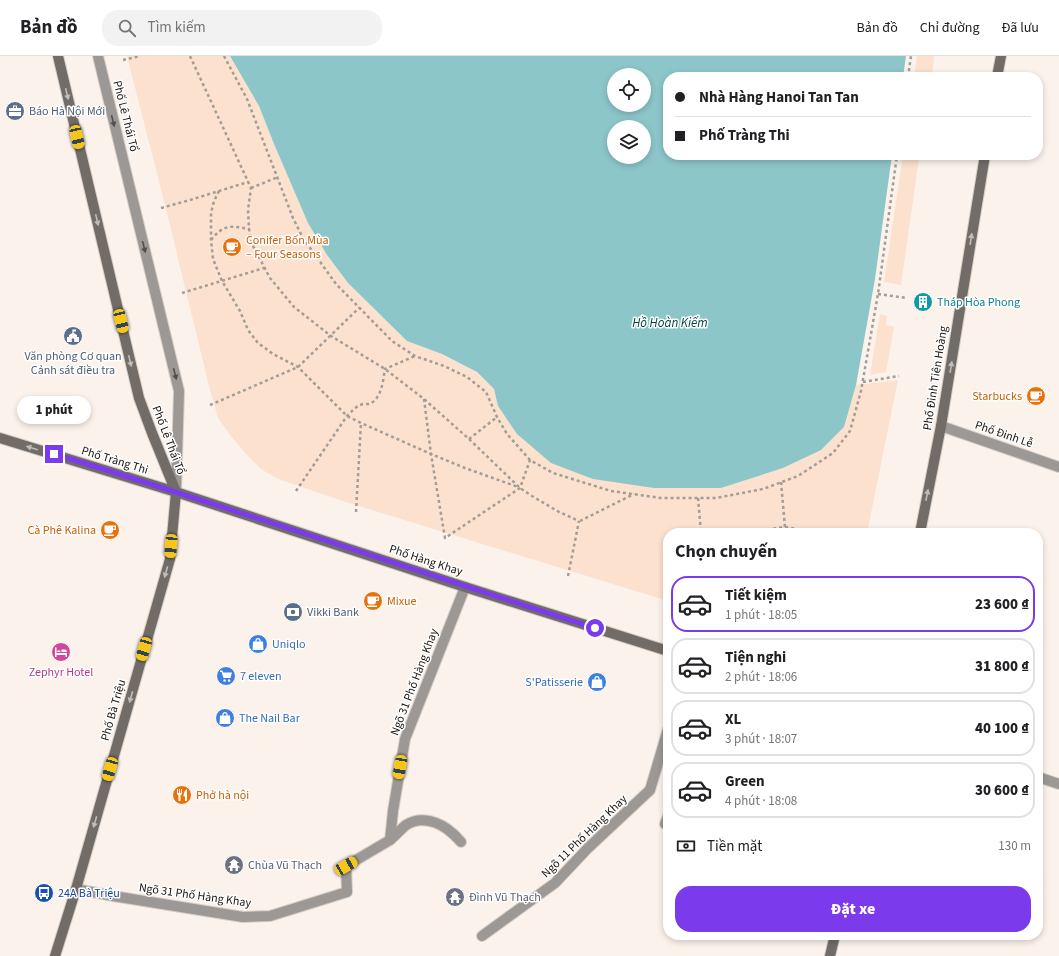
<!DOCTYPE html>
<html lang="vi">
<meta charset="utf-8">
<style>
body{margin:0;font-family:"Source Sans 3",sans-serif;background:#f2f2f2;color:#202124;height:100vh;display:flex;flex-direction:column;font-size:15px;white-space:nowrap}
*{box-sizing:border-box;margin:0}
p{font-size:13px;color:#757577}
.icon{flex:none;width:22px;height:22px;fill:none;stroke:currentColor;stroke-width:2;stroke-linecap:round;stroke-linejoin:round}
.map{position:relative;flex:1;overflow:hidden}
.panel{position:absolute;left:663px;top:472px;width:380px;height:412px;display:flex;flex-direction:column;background:#fff;border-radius:16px;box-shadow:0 2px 6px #0003}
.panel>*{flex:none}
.top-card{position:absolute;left:663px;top:16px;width:380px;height:88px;border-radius:16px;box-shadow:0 2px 6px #0003;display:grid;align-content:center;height:88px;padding:0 12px;background:#fff}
.tools{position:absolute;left:607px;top:12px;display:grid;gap:8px}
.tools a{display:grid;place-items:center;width:44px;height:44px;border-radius:50%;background:#fff;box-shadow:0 2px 6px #0003;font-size:20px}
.end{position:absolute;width:18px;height:18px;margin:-9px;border:5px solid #7c3aed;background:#fff;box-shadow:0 0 0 2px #fff}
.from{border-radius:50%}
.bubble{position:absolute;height:28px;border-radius:14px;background:#fff;box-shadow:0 2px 6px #0003;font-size:13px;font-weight:800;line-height:28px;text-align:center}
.car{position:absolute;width:12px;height:24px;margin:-12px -6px;border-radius:5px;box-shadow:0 0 3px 1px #0007;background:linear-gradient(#f5c518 24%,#345 0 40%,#f5c518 0 76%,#345 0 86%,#f5c518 0)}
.top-card b{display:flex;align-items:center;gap:14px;height:38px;font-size:15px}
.top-card b+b{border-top:1px solid #e0e0e0}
.top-card i{width:10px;height:10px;background:#202124}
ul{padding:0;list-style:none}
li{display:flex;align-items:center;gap:12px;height:56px;margin:0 8px 6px;padding:0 4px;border:2px solid #e0e0e0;border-radius:16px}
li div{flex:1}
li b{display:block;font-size:15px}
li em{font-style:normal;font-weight:800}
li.selected{border-color:#7c3aed}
li>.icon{width:36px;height:36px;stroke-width:1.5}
h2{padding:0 12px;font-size:18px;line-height:48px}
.pay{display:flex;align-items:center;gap:10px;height:44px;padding:0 12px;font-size:15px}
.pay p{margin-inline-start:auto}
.primary-button{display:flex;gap:8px;margin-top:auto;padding:8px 12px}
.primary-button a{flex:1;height:46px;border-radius:16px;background:#7c3aed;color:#fff;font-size:16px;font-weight:800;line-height:46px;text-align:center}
header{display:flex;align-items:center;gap:24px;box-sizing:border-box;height:56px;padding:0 20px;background:#fff;border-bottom:1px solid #e0e0e0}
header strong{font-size:19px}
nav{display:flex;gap:22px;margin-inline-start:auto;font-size:14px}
.search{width:280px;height:36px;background:#f2f2f2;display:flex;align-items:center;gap:10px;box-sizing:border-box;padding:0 14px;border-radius:16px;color:#757577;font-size:15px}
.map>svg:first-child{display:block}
</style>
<header>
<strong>Bản đồ</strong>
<div class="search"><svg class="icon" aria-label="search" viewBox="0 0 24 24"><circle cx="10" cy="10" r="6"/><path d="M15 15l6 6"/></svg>Tìm kiếm</div>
<nav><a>Bản đồ</a><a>Chỉ đường</a><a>Đã lưu</a></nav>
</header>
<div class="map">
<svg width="1059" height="900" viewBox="0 0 1059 900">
<rect width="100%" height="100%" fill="#fbf2eb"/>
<g fill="#fbe1ce">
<path d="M127,0h103l29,50 15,38 34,79 19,32 21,28 59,58 35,13 34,18 18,17 4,17 223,82 62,-20 38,-18 23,-23 12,-42 42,-5 -31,153h-199v68l-322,-99 -68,-23 -17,-10 -15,-15 -15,-18 -13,-18 -9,-32 -42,-173z"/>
<path d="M917,0h17l-2,21h-18z"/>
<path d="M903,99l16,3 -18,127 -17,-3z"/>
<path d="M880,258l7,2 -1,9 8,2 -8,45 -16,3z"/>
</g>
<path fill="#8cc6c9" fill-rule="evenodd" d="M230,0h676l-3,21h-235v78h224l-17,124 -19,106 -12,42 -23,23 -38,18 -62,20h-67l-61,-9 -42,-16 -34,-29 -19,-28 -4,-17 -17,-17 -35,-18 -35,-13 -59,-58 -21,-28 -19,-32 -34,-79 -15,-38zM614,19h30v30h-30zM614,71h30v30h-30z"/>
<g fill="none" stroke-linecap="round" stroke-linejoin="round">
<defs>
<g id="service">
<path d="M665,768l3,-8"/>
<path d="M390,784c6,-5 11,-11 16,-15 15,-10 34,-3 46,8 3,2 6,6 9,9"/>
<path d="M76,833l37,7 130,21 27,-1 77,-24 -1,-26 44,-26 3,-29 12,-72 60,-152"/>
<path d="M482,880l73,-53 33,-35 62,-58 18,-61"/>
</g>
<path id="minor" d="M941,370l118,41"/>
<g id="tertiary">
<path d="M98,0l81,335 -3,101"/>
<path d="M1038,721l21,7"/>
</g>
<g id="secondary">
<path d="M997,21l4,-21"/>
<path d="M0,382l176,54 289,95 203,64"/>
<path d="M920,477l21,-107 44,-271"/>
<path d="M55,900l21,-67 94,-330 6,-67 -24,-59 -13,-35 -81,-342"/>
<path d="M830,900l5,-21"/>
</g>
</defs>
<use href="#service" stroke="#d6cec8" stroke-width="12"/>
<use href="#minor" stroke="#d6cec8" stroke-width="12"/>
<use href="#tertiary" stroke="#d6cec8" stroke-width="12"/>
<use href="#secondary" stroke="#d6cec8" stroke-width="12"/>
<g stroke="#a39c97" stroke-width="2.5" stroke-dasharray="3 3" stroke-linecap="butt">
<path d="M190,0l61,132 -3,22 1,19 2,13 19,36 24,29 37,29 54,33 39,30 45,40 51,49 12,8 27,16 20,9"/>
<path d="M224,0l23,43 46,119 10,20 33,46 56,57 23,15 29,10 23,11 19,15 11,25 10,17 23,26 23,13 58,18 50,7h55l47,-9 35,-13 35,-23 17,-22 11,-40 17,-97 19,-139"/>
<path d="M123,4l17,-4"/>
<path d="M908,21l3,-21"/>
<path d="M251,132l27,-11"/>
<path d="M219,135l-5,10 -3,12v27l2,19 9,22 18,30 8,19 10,13 15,11 25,13 49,49 14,7 70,31 34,14 53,19"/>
<path d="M161,152l29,-8 58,-18"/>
<path d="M211,184c12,-15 19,-15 38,-11"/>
<path d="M182,237l82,-25"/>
<path d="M878,238l29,4"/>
<path d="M863,326l36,-6"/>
<path d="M424,343l7,55 14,84 75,-50 10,-28"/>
<path d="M210,349l88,-38 61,-59"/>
<path d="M469,383l28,-22"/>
<path d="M781,426l4,45"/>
<path d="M296,435l51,-75c5,-5 9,-10 16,-12 2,0 4,0 6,0 13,-5 14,-24 16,-35l30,-13"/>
<path d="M698,442l3,35"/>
<path d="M356,456l5,-89"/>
<path d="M580,465l54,-27"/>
<path d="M762,477c14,-7 29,-8 43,0"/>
<path d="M568,520l11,-55"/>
</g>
<use href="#service" stroke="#9b9895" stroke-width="10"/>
<use href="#minor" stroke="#9b9895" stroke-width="10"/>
<use href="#tertiary" stroke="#9b9895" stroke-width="10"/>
<use href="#secondary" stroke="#716c68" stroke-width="10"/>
</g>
<defs><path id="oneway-solid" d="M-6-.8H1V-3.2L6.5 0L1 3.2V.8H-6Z"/></defs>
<g fill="#bfbdbb">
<use href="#oneway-solid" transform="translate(67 38) rotate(77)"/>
<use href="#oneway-solid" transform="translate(97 164) rotate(77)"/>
<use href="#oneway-solid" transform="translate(971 183) rotate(-81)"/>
<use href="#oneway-solid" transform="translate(130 305) rotate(77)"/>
<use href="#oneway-solid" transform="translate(951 311) rotate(-81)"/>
<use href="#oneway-solid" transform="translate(32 392) rotate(-163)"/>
<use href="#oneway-solid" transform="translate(927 439) rotate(-79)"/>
<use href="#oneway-solid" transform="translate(166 516) rotate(106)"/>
<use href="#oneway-solid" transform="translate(131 641) rotate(106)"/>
<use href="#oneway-solid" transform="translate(95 766) rotate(106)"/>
</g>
<g fill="#524f4c">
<use href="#oneway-solid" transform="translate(113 65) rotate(76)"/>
<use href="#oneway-solid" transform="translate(144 191) rotate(76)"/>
<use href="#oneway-solid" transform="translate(175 318) rotate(76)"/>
</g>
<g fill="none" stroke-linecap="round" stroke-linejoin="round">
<path stroke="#7c3aed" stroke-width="5" d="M54,398c181,55 361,117 541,174"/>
</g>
<defs>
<symbol id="office-disc" viewBox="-11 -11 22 22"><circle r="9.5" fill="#5c6f8a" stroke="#fff"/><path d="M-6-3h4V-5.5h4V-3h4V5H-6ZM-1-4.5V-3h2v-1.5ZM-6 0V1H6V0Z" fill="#fff"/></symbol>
<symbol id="cafe-disc" viewBox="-11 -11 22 22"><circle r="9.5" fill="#e8710a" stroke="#fff"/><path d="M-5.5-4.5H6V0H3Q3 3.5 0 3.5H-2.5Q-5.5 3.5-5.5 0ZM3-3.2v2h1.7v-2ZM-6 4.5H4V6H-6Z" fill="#fff"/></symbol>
<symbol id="building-disc" viewBox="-11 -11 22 22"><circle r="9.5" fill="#0f9aa8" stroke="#fff"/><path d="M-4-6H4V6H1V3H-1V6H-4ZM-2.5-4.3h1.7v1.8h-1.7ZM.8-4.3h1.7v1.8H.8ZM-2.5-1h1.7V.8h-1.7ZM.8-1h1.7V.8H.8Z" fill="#fff"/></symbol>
<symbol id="civic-disc" viewBox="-11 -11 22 22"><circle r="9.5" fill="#5c6f8a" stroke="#fff"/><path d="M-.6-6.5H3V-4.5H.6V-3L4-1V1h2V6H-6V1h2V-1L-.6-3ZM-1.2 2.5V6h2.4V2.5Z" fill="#fff"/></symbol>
<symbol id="bank-disc" viewBox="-11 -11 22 22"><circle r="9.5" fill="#5c6f8a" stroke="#fff"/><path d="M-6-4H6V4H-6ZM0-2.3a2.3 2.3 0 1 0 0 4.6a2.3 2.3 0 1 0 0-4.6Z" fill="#fff"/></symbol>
<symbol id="shop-disc" viewBox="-11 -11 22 22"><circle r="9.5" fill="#3f7fe0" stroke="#fff"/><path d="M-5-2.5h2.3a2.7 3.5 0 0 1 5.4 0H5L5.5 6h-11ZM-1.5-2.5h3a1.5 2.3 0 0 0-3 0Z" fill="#fff"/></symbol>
<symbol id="hotel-disc" viewBox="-11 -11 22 22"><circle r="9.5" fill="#d1479c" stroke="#fff"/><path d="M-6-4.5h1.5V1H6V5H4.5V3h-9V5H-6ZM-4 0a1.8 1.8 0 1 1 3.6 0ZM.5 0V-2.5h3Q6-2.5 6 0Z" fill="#fff"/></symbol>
<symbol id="supermarket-disc" viewBox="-11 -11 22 22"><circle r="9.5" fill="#3f7fe0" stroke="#fff"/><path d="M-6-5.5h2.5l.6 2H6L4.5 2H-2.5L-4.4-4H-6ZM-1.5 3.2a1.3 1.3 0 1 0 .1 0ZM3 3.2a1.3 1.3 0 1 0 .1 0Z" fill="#fff"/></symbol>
<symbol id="restaurant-disc" viewBox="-11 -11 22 22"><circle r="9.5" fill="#e8710a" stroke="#fff"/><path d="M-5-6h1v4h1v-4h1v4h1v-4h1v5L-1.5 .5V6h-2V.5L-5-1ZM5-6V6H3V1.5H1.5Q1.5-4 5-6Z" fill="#fff"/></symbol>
<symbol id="temple-disc" viewBox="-11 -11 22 22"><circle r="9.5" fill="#6b7280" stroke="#fff"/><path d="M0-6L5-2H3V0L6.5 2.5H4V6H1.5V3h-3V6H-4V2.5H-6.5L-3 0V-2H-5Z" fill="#fff"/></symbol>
<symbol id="bus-disc" viewBox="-11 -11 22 22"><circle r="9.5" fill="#1a4fb4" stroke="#fff"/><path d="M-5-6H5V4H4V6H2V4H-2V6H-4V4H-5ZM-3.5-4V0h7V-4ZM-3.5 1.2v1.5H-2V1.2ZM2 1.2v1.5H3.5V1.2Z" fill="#fff"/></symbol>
</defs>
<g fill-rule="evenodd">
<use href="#office-disc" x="4" y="44" width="22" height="22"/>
<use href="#cafe-disc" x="221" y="180" width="22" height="22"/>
<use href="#building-disc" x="912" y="235" width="22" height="22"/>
<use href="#civic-disc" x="62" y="269" width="22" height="22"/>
<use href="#cafe-disc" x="1025" y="329" width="22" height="22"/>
<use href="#cafe-disc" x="99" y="463" width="22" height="22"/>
<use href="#cafe-disc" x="362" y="534" width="22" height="22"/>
<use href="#bank-disc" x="282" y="545" width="22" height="22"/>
<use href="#shop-disc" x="247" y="577" width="22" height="22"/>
<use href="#hotel-disc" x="50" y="585" width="22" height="22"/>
<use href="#supermarket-disc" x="215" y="609" width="22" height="22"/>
<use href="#shop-disc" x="586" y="615" width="22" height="22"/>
<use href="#shop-disc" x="214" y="651" width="22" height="22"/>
<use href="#restaurant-disc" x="171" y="728" width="22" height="22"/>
<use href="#temple-disc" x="223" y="798" width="22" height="22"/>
<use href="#bus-disc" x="33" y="826" width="22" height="22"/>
<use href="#temple-disc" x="444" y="830" width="22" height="22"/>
</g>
<g text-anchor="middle" stroke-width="3" stroke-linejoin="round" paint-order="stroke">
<g font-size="12" fill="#4e5e75" stroke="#fff" text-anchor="start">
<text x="29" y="59">Báo Hà Nội Mới</text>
<text x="73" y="304" text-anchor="middle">Văn phòng Cơ quan<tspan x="73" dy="14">Cảnh sát điều tra</tspan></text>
<text x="307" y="560">Vikki Bank</text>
</g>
<g font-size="12" fill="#161310" stroke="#fff">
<text transform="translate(126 60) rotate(76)" y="4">Phố Lê Thái Tổ</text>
<text transform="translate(935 322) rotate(-81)" y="4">Phố Đinh Tiên Hoàng</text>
<text transform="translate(1004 378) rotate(19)" y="4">Phố Đinh Lễ</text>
<text transform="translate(169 384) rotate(69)" y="4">Phố Lê Thái Tổ</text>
<text transform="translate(115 404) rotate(17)" y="4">Phố Tràng Thi</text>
<text transform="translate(426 504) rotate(18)" y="4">Phố Hàng Khay</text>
<text transform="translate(414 626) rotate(-69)" y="4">Ngõ 31 Phố Hàng Khay</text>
<text transform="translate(113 654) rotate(-74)" y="4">Phố Bà Triệu</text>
<text transform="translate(584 780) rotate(-44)" y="4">Ngõ 11 Phố Hàng Khay</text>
<text transform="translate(195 839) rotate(8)" y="4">Ngõ 31 Phố Hàng Khay</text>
</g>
<g font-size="12" fill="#c56008" stroke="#fff" text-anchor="start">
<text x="246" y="188">Conifer Bốn Mùa<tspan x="246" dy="14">– Four Seasons</tspan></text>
<text x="1022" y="344" text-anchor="end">Starbucks</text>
<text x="96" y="478" text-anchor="end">Cà Phê Kalina</text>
<text x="387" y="549">Mixue</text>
<text x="196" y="743">Phở hà nội</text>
</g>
<g font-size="12" fill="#0d838f" stroke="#fff" text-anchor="start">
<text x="937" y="250">Tháp Hòa Phong</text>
</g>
<g font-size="12" fill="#366cbe" stroke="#fff" text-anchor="start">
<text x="272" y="592">Uniqlo</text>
<text x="240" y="624">7 eleven</text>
<text x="583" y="630" text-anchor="end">S'Patisserie</text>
<text x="239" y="666">The Nail Bar</text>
</g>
<g font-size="12" fill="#b23c85" stroke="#fff">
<text x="61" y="620">Zephyr Hotel</text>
</g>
<g font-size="12" fill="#5b616d" stroke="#fff" text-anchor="start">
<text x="248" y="813">Chùa Vũ Thạch</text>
<text x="469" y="845">Đình Vũ Thạch</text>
</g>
<g font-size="12" fill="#164399" stroke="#fff" text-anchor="start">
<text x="58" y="841">24A Bà Triệu</text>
</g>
<g font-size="13" font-style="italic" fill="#074043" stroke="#fff">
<text x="670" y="271">Hồ Hoàn Kiếm</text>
</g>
</g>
</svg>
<div class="tools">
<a><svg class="icon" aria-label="locate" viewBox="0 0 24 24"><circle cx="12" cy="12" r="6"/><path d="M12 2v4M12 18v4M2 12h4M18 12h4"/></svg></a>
<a><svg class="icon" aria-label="layers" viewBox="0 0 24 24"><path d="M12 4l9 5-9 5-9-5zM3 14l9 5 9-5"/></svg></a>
</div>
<i class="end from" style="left:595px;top:572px"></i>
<i class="end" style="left:54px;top:398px"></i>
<div class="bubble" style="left:17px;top:340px;width:74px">1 phút</div>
<i class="car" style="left:77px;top:81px;rotate:167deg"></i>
<i class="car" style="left:121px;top:265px;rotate:166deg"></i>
<i class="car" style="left:171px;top:490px;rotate:185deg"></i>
<i class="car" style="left:144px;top:593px;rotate:196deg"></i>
<i class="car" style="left:400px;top:711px;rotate:190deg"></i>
<i class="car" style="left:110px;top:713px;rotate:196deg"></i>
<i class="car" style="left:346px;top:810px;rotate:60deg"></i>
<div class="top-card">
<b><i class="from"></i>Nhà Hàng Hanoi Tan Tan</b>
<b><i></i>Phố Tràng Thi</b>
</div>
<section class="panel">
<h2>Chọn chuyến</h2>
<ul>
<li class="selected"><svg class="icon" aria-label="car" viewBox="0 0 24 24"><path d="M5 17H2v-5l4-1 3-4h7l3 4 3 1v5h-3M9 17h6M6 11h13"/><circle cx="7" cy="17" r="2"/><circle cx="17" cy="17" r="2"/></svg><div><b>Tiết kiệm</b><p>1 phút · 18:05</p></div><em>23 600 ₫</em></li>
<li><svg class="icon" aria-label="car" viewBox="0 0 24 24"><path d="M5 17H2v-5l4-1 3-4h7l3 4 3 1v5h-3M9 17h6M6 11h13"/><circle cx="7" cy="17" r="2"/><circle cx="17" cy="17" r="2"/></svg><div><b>Tiện nghi</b><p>2 phút · 18:06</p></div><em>31 800 ₫</em></li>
<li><svg class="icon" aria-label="car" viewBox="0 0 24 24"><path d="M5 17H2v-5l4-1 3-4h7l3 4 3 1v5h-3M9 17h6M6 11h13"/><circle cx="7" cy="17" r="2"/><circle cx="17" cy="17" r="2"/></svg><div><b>XL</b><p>3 phút · 18:07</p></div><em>40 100 ₫</em></li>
<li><svg class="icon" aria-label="car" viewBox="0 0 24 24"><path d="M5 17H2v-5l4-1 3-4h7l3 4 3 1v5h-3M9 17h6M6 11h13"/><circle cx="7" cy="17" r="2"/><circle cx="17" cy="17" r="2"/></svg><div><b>Green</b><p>4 phút · 18:08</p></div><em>30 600 ₫</em></li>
</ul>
<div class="pay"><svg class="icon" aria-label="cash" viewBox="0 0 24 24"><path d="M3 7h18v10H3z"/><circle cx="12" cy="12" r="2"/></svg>Tiền mặt<p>130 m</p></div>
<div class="primary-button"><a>Đặt xe</a></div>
</section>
</div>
